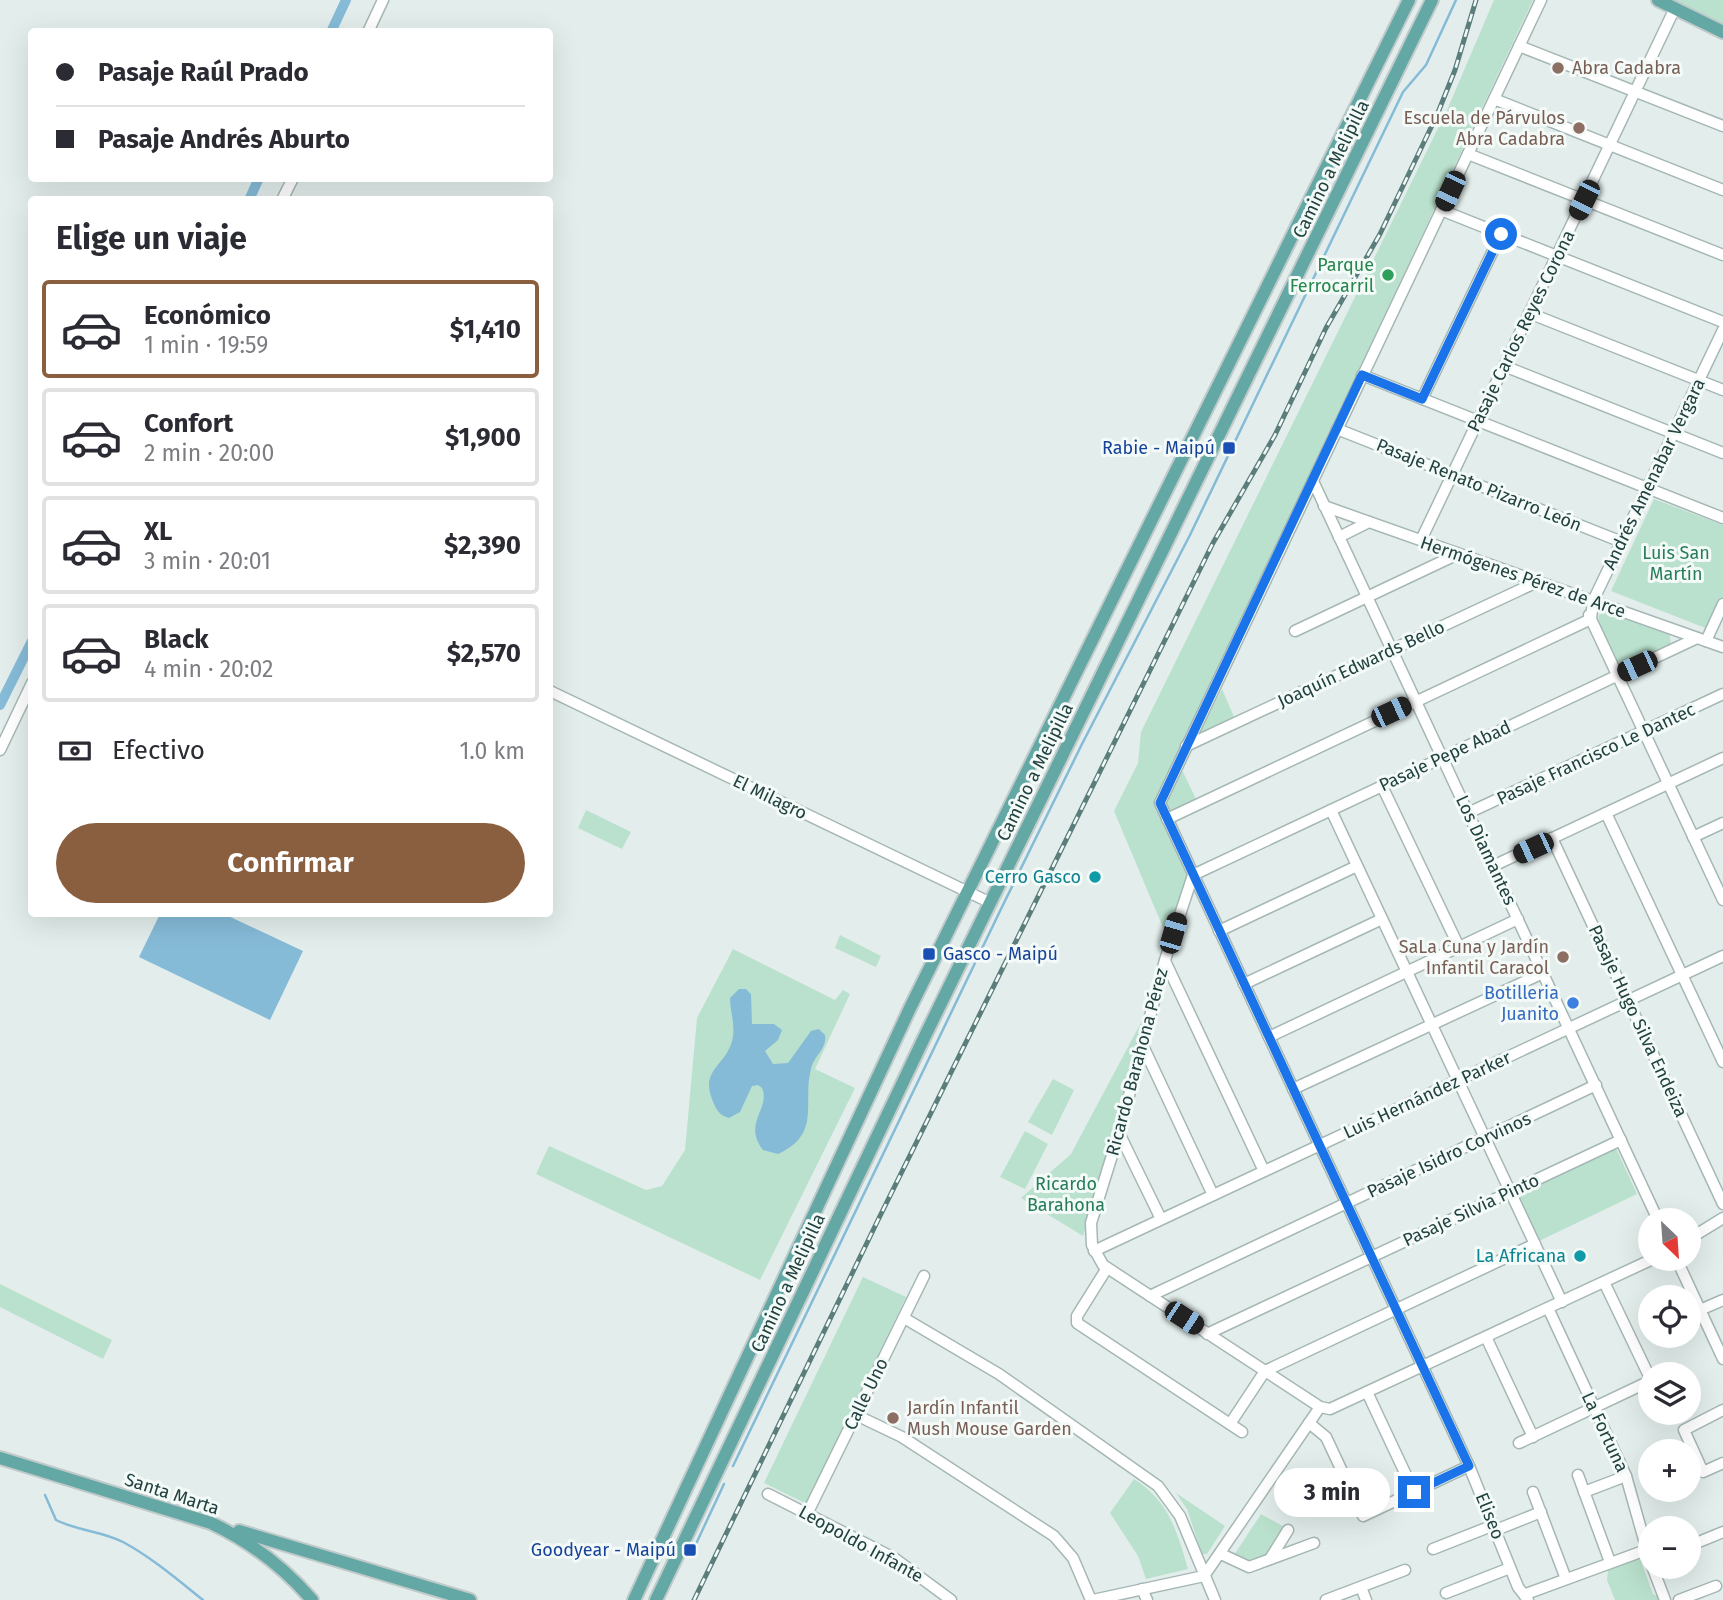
<!DOCTYPE html>
<html lang="es">
<meta charset="utf-8">
<style>
body{margin:0;font-family:"Fira Sans",sans-serif;background:#f7f7f7;color:#2b2b33;height:100vh;display:flex;flex-direction:column;font-size:26px;white-space:nowrap}
*{box-sizing:border-box;margin:0}
p{font-size:23px;color:#7c7c81}
.icon{flex:none;width:38px;height:38px;fill:none;stroke:currentColor;stroke-width:2;stroke-linecap:round;stroke-linejoin:round}
.map{position:relative;flex:1;overflow:hidden}
.drawer{position:absolute;left:28px;top:196px;width:525px;height:721px;display:flex;flex-direction:column;background:#fff;border-radius:7px;box-shadow:0 7px 28px #0002}
.drawer>*{flex:none}
.banner{position:absolute;left:28px;top:28px;width:525px;height:154px;border-radius:7px;box-shadow:0 7px 28px #0002;display:grid;align-content:center;height:154px;padding:0 28px;background:#fff}
.needle{width:46px;rotate:155deg}
.tools{position:absolute;left:1638px;top:1208px;display:grid;gap:14px}
.tools a{display:grid;place-items:center;width:63px;height:63px;border-radius:50%;background:#fff;box-shadow:0 7px 28px #0002;font-size:35px}
.end{position:absolute;width:32px;height:32px;margin:-16px;border:9px solid #1a73e8;background:#fff;box-shadow:0 0 0 4px #fff}
.from{border-radius:50%}
.bubble{position:absolute;height:49px;border-radius:24px;background:#fff;box-shadow:0 7px 28px #0002;font-size:23px;font-weight:700;line-height:49px;text-align:center}
.car{position:absolute;width:21px;height:42px;margin:-21px -10px;border-radius:9px;box-shadow:0 0 5px 2px #0007;background:linear-gradient(#222 24%,#8ab4d8 0 40%,#222 0 76%,#8ab4d8 0 86%,#222 0)}
.banner b{display:flex;align-items:center;gap:24px;height:66px;font-size:26px}
.banner b+b{border-top:2px solid #e1e1e2}
.banner i{width:18px;height:18px;background:#2b2b33}
ul{padding:0;list-style:none}
li{display:flex;align-items:center;gap:21px;height:98px;margin:0 14px 10px;padding:0 14px;border:4px solid #e1e1e2;border-radius:7px}
li div{flex:1}
li b{display:block;font-size:26px}
li em{font-style:normal;font-weight:700}
li.current{border-color:#8a5f40}
li>.icon{width:63px;height:63px;stroke-width:1.5}
h2{padding:0 28px;font-size:32px;line-height:84px}
.pay{display:flex;align-items:center;gap:18px;height:77px;padding:0 28px;font-size:26px}
.pay p{margin-inline-start:auto}
.button{display:flex;gap:14px;margin-top:auto;padding:14px 28px}
.button a{flex:1;height:80px;border-radius:42px;background:#8a5f40;color:#fff;font-size:28px;font-weight:700;line-height:80px;text-align:center}
.map>svg:first-child{display:block}
</style>
<div class="map">
<svg width="1723" height="1600" viewBox="0 0 1723 1600">
<rect width="100%" height="100%" fill="#e3eeec"/>
<g fill="#bae1cd">
<path d="M1494,0h39l-376,797 31,74 -21,66 -53,-126 24,-48 3,-31 306,-622z"/>
<path d="M1671,0h52v25z"/>
<path d="M1654,499l69,26v72l-15,32 -97,-38z"/>
<path d="M1609,609l60,22 2,13 -51,23 -22,-46 1,-6z"/>
<path d="M1222,689l13,30 -37,17z"/>
<path d="M1182,770l15,31 -26,12 -5,-11z"/>
<path d="M586,810l45,22 -9,17 -44,-21z"/>
<path d="M840,935l41,21 -5,11 -41,-19z"/>
<path d="M733,949l102,51 8,-10 7,4 -35,75 40,19 -95,192 -224,-106 13,-28 97,44 16,-4 23,-36 12,-132z"/>
<path d="M1144,1017l-61,219 -62,-38 50,-44z"/>
<path d="M1053,1079l21,11 -22,45 -24,-13z"/>
<path d="M1025,1131l23,13 -23,45 -25,-12z"/>
<path d="M1615,1146l22,48 -100,48 -23,-49z"/>
<path d="M863,1277l43,20 -99,207 -43,-21z"/>
<path d="M0,1284l112,56 -9,19 -103,-52z"/>
<path d="M1134,1479c35,22 43,52 54,90l-42,10 -8,-23 -28,-43z"/>
<path d="M1176,1493l49,33 -18,28h-5l-15,-45z"/>
<path d="M1261,1514l25,14 -17,29 -19,6 -16,-8z"/>
<path d="M1644,1556l5,3 -7,5 11,30 12,6h-50l-8,-20 1,-10z"/>
</g>
<g fill="#86bbd8">
<path d="M160,914h64l79,37 -33,69 -131,-63z"/>
<path d="M739,989h7l5,5 1,30h22l8,6 -4,10 -13,11 8,13 15,-1 23,-32 8,-2 6,6c2,15 -11,20 -14,34 -9,34 11,65 -33,85l-15,-4c-21,-27 8,-41 -1,-62l-4,-3 -6,1 -12,26 -11,6c-8,-2 -12,-7 -15,-14 -16,-34 11,-37 18,-63 4,-14 -2,-30 -2,-43z"/>
</g>
<g fill="none" stroke-linecap="round" stroke-linejoin="round">
<g stroke="#86bbd8" stroke-width="2.5">
<path d="M733,1466l268,-557 81,-165 108,-209 213,-443 23,-27 30,-65"/>
<path d="M45,1495l11,25c22,11 46,11 67,22 28,15 55,38 80,58"/>
<path d="M695,1546l29,-62"/>
</g>
<g stroke="#86bbd8" stroke-width="10">
<path d="M331,32l15,-32"/>
<path d="M249,200l10,-22"/>
<path d="M0,705l32,-64"/>
</g>
<defs>
<g id="minor">
<path d="M368,32l15,-32"/>
<path d="M1519,46l204,80"/>
<path d="M1494,99l229,91"/>
<path d="M1468,154l255,101"/>
<path d="M282,200l11,-22"/>
<path d="M1441,210l282,112"/>
<path d="M1529,313l194,77"/>
<path d="M1504,366l219,87"/>
<path d="M1362,375l361,143"/>
<path d="M1422,399l79,-165"/>
<path d="M1337,429l285,113"/>
<path d="M1313,481l345,739"/>
<path d="M1324,506l399,141"/>
<path d="M1339,537l30,-15"/>
<path d="M1421,540l254,-532"/>
<path d="M1589,615l134,285"/>
<path d="M1295,631l163,-77"/>
<path d="M1706,641l17,-37"/>
<path d="M550,691l441,212"/>
<path d="M1186,746l351,-164"/>
<path d="M0,750l32,-67"/>
<path d="M1382,786l77,161"/>
<path d="M1331,810l231,492"/>
<path d="M1468,813l255,-119"/>
<path d="M1606,813l117,249"/>
<path d="M1167,819l424,-200 2,-18 130,-271"/>
<path d="M1693,837l30,-14"/>
<path d="M1552,838l171,366"/>
<path d="M1493,866l230,-108"/>
<path d="M1193,875l-28,85 -46,173 -28,90 1,22 11,20 217,142 10,2 325,-151"/>
<path d="M1193,875l504,-237"/>
<path d="M1219,931l138,-65"/>
<path d="M1165,961l99,210"/>
<path d="M1244,984l138,-65"/>
<path d="M1269,1037l249,-118"/>
<path d="M1143,1046l70,149"/>
<path d="M1293,1089l250,-116"/>
<path d="M1119,1133l42,86"/>
<path d="M1689,1239l34,-21"/>
<path d="M1094,1251l629,-295"/>
<path d="M1676,1258l47,101"/>
<path d="M1107,1268l-30,48v7l165,109"/>
<path d="M1604,1282l46,96"/>
<path d="M1150,1296l446,-211"/>
<path d="M1548,1308l78,168 24,85"/>
<path d="M1700,1310l23,-10"/>
<path d="M904,1318l95,56 159,112 22,30 35,84"/>
<path d="M1207,1334l414,-194"/>
<path d="M1486,1337l47,100"/>
<path d="M1666,1374l3,-2"/>
<path d="M1367,1392l47,100"/>
<path d="M1723,1410l-39,20 19,42 20,-9"/>
<path d="M856,1415l46,22 152,99 19,22 18,42"/>
<path d="M1309,1423l17,14 37,79 106,-50"/>
<path d="M1230,1424l35,-53 270,-127"/>
<path d="M1519,1443l131,-62"/>
<path d="M1578,1475l32,87"/>
<path d="M1533,1492l33,87"/>
<path d="M1584,1492l42,-16"/>
<path d="M768,1494l126,64 57,42"/>
<path d="M1327,1500l24,-11"/>
<path d="M808,1512l116,-236"/>
<path d="M1496,1530l45,-18"/>
<path d="M1689,1546l34,-14"/>
<path d="M1433,1549l61,-24"/>
<path d="M1221,1554l28,13 65,-24"/>
<path d="M1270,1559l18,-29"/>
<path d="M1652,1566l13,34"/>
<path d="M1361,1587l5,13"/>
<path d="M1142,1589l5,11"/>
<path d="M1446,1593l64,-25"/>
<path d="M1526,1594l120,-44"/>
<path d="M1093,1600l111,-24 116,-169"/>
<path d="M1326,1600l79,-30"/>
<path d="M1528,1600l-10,-13 -49,-121 -309,-663 381,-803"/>
<path d="M1679,1600l37,-14"/>
</g>
<g id="major">
<path d="M1658,0l65,32"/>
<path d="M0,1458l211,65c40,19 72,43 101,77"/>
<path d="M239,1531l231,69"/>
<path d="M634,1600l277,-594 498,-1006"/>
<path d="M656,1600l268,-562 508,-1038"/>
</g>
</defs>
<use href="#minor" stroke="#a5b7b5" stroke-width="13"/>
<use href="#major" stroke="#c1caca" stroke-width="16"/>
<use href="#minor" stroke="#fff" stroke-width="10"/>
<use href="#major" stroke="#63a8a4" stroke-width="12"/>
<defs>
<path id="rail" d="M694,1600l185,-382 334,-675 62,-108 51,-107 54,-94 57,-119 18,-45 21,-70"/>
</defs>
<use href="#rail" stroke="#5b7d7b" stroke-width="5"/>
<use href="#rail" stroke="#f4faf8" stroke-width="2.5" stroke-dasharray="8" stroke-linecap="butt"/>
</g>
<g fill="none" stroke-linecap="round" stroke-linejoin="round">
<path stroke="#1a73e8" stroke-width="9" d="M1414,1492l55,-26 -309,-663 202,-428 60,24 79,-165"/>
</g>
<g fill="#8d6e63" stroke="#f4faf8" stroke-width="2.5">
<circle cx="1558" cy="68" r="7"/>
<circle cx="1579" cy="128" r="7"/>
<circle cx="1563" cy="957" r="7"/>
<circle cx="893" cy="1418" r="7"/>
</g>
<circle fill="#2e9e5b" stroke="#f4faf8" stroke-width="2.5" cx="1388" cy="275" r="7"/>
<g fill="#1a4fb4" stroke="#f4faf8" stroke-width="2.5">
<rect x="1222" y="441" width="14" height="14" rx="3.5"/>
<rect x="922" y="947" width="14" height="14" rx="3.5"/>
<rect x="683" y="1543" width="14" height="14" rx="3.5"/>
</g>
<g fill="#0f9aa8" stroke="#f4faf8" stroke-width="2.5">
<circle cx="1095" cy="877" r="7"/>
<circle cx="1580" cy="1256" r="7"/>
</g>
<circle fill="#3f7fe0" stroke="#f4faf8" stroke-width="2.5" cx="1573" cy="1003" r="7"/>
<g text-anchor="middle" stroke-width="6" stroke-linejoin="round" paint-order="stroke">
<g font-size="18" fill="#785e54" stroke="#f4faf8" text-anchor="start">
<text x="1572" y="74">Abra Cadabra</text>
<text x="1565" y="124" text-anchor="end">Escuela de Párvulos<tspan x="1565" dy="21">Abra Cadabra</tspan></text>
<text x="1549" y="953" text-anchor="end">SaLa Cuna y Jardín<tspan x="1549" dy="21">Infantil Caracol</tspan></text>
<text x="907" y="1414">Jardín Infantil<tspan x="907" dy="21">Mush Mouse Garden</tspan></text>
</g>
<g font-size="18" fill="#214240" stroke="#f4faf8">
<text transform="translate(1331 169) rotate(-64)" y="6">Camino a Melipilla</text>
<text transform="translate(1521 331) rotate(-64)" y="6">Pasaje Carlos Reyes Corona</text>
<text transform="translate(1654 474) rotate(-64)" y="6">Andrés Amenabar Vergara</text>
<text transform="translate(1479 485) rotate(22)" y="6">Pasaje Renato Pizarro León</text>
<text transform="translate(1523 577) rotate(19)" y="6">Hermógenes Pérez de Arce</text>
<text transform="translate(1361 664) rotate(-25)" y="6">Joaquín Edwards Bello</text>
<text transform="translate(1596 754) rotate(-25)" y="6">Pasaje Francisco Le Dantec</text>
<text transform="translate(1445 756) rotate(-25)" y="6">Pasaje Pepe Abad</text>
<text transform="translate(1035 772) rotate(-64)" y="6">Camino a Melipilla</text>
<text transform="translate(770 797) rotate(26)" y="6">El Milagro</text>
<text transform="translate(1486 850) rotate(65)" y="6">Los Diamantes</text>
<text transform="translate(1638 1021) rotate(65)" y="6">Pasaje Hugo Silva Endeiza</text>
<text transform="translate(1137 1062) rotate(-75)" y="6">Ricardo Barahona Pérez</text>
<text transform="translate(1427 1095) rotate(-25)" y="6">Luis Hernández Parker</text>
<text transform="translate(1449 1155) rotate(-25)" y="6">Pasaje Isidro Corvinos</text>
<text transform="translate(1471 1210) rotate(-25)" y="6">Pasaje Silvia Pinto</text>
<text transform="translate(788 1283) rotate(-65)" y="6">Camino a Melipilla</text>
<text transform="translate(866 1394) rotate(-64)" y="6">Calle Uno</text>
<text transform="translate(1605 1432) rotate(65)" y="6">La Fortuna</text>
<text transform="translate(172 1494) rotate(18)" y="6">Santa Marta</text>
<text transform="translate(1490 1516) rotate(68)" y="6">Eliseo</text>
<text transform="translate(861 1544) rotate(29)" y="6">Leopoldo Infante</text>
</g>
<g font-size="18" fill="#27864d" stroke="#f4faf8" text-anchor="end">
<text x="1374" y="271">Parque<tspan x="1374" dy="21">Ferrocarril</tspan></text>
</g>
<g font-size="18" fill="#164399" stroke="#f4faf8" text-anchor="end">
<text x="1215" y="454">Rabie - Maipú</text>
<text x="943" y="960" text-anchor="start">Gasco - Maipú</text>
<text x="676" y="1556">Goodyear - Maipú</text>
</g>
<g font-size="18" fill="#277d59" stroke="#f4faf8">
<text x="1676" y="559">Luis San<tspan x="1676" dy="21">Martín</tspan></text>
<text x="1066" y="1190">Ricardo<tspan x="1066" dy="21">Barahona</tspan></text>
</g>
<g font-size="18" fill="#0d838f" stroke="#f4faf8" text-anchor="end">
<text x="1081" y="883">Cerro Gasco</text>
<text x="1566" y="1262">La Africana</text>
</g>
<g font-size="18" fill="#366cbe" stroke="#f4faf8" text-anchor="end">
<text x="1559" y="999">Botilleria<tspan x="1559" dy="21">Juanito</tspan></text>
</g>
</g>
</svg>
<div class="tools">
<a><svg class="needle" viewBox="-14 -14 28 28"><path d="M0-13l5 13h-10z" fill="#e53935"/><path d="M0 13l5-13h-10z" fill="#7c7c81"/></svg></a>
<a><svg class="icon" aria-label="locate" viewBox="0 0 24 24"><circle cx="12" cy="12" r="6"/><path d="M12 2v4M12 18v4M2 12h4M18 12h4"/></svg></a>
<a><svg class="icon" aria-label="layers" viewBox="0 0 24 24"><path d="M12 4l9 5-9 5-9-5zM3 14l9 5 9-5"/></svg></a>
<a>+</a>
<a>−</a>
</div>
<i class="end from" style="left:1501px;top:234px"></i>
<i class="end" style="left:1414px;top:1492px"></i>
<div class="bubble" style="left:1274px;top:1468px;width:116px">3 min</div>
<i class="car" style="left:1450px;top:191px;rotate:205deg"></i>
<i class="car" style="left:1584px;top:200px;rotate:206deg"></i>
<i class="car" style="left:1637px;top:666px;rotate:245deg"></i>
<i class="car" style="left:1391px;top:712px;rotate:65deg"></i>
<i class="car" style="left:1533px;top:848px;rotate:245deg"></i>
<i class="car" style="left:1173px;top:933px;rotate:16deg"></i>
<i class="car" style="left:1184px;top:1318px;rotate:123deg"></i>
<div class="banner">
<b><i class="from"></i>Pasaje Raúl Prado</b>
<b><i></i>Pasaje Andrés Aburto</b>
</div>
<section class="drawer">
<h2>Elige un viaje</h2>
<ul>
<li class="current"><svg class="icon" aria-label="car" viewBox="0 0 24 24"><path d="M5 17H2v-5l4-1 3-4h7l3 4 3 1v5h-3M9 17h6M6 11h13"/><circle cx="7" cy="17" r="2"/><circle cx="17" cy="17" r="2"/></svg><div><b>Económico</b><p>1 min · 19:59</p></div><em>$1,410</em></li>
<li><svg class="icon" aria-label="car" viewBox="0 0 24 24"><path d="M5 17H2v-5l4-1 3-4h7l3 4 3 1v5h-3M9 17h6M6 11h13"/><circle cx="7" cy="17" r="2"/><circle cx="17" cy="17" r="2"/></svg><div><b>Confort</b><p>2 min · 20:00</p></div><em>$1,900</em></li>
<li><svg class="icon" aria-label="car" viewBox="0 0 24 24"><path d="M5 17H2v-5l4-1 3-4h7l3 4 3 1v5h-3M9 17h6M6 11h13"/><circle cx="7" cy="17" r="2"/><circle cx="17" cy="17" r="2"/></svg><div><b>XL</b><p>3 min · 20:01</p></div><em>$2,390</em></li>
<li><svg class="icon" aria-label="car" viewBox="0 0 24 24"><path d="M5 17H2v-5l4-1 3-4h7l3 4 3 1v5h-3M9 17h6M6 11h13"/><circle cx="7" cy="17" r="2"/><circle cx="17" cy="17" r="2"/></svg><div><b>Black</b><p>4 min · 20:02</p></div><em>$2,570</em></li>
</ul>
<div class="pay"><svg class="icon" aria-label="cash" viewBox="0 0 24 24"><path d="M3 7h18v10H3z"/><circle cx="12" cy="12" r="2"/></svg>Efectivo<p>1.0 km</p></div>
<div class="button"><a>Confirmar</a></div>
</section>
</div>
